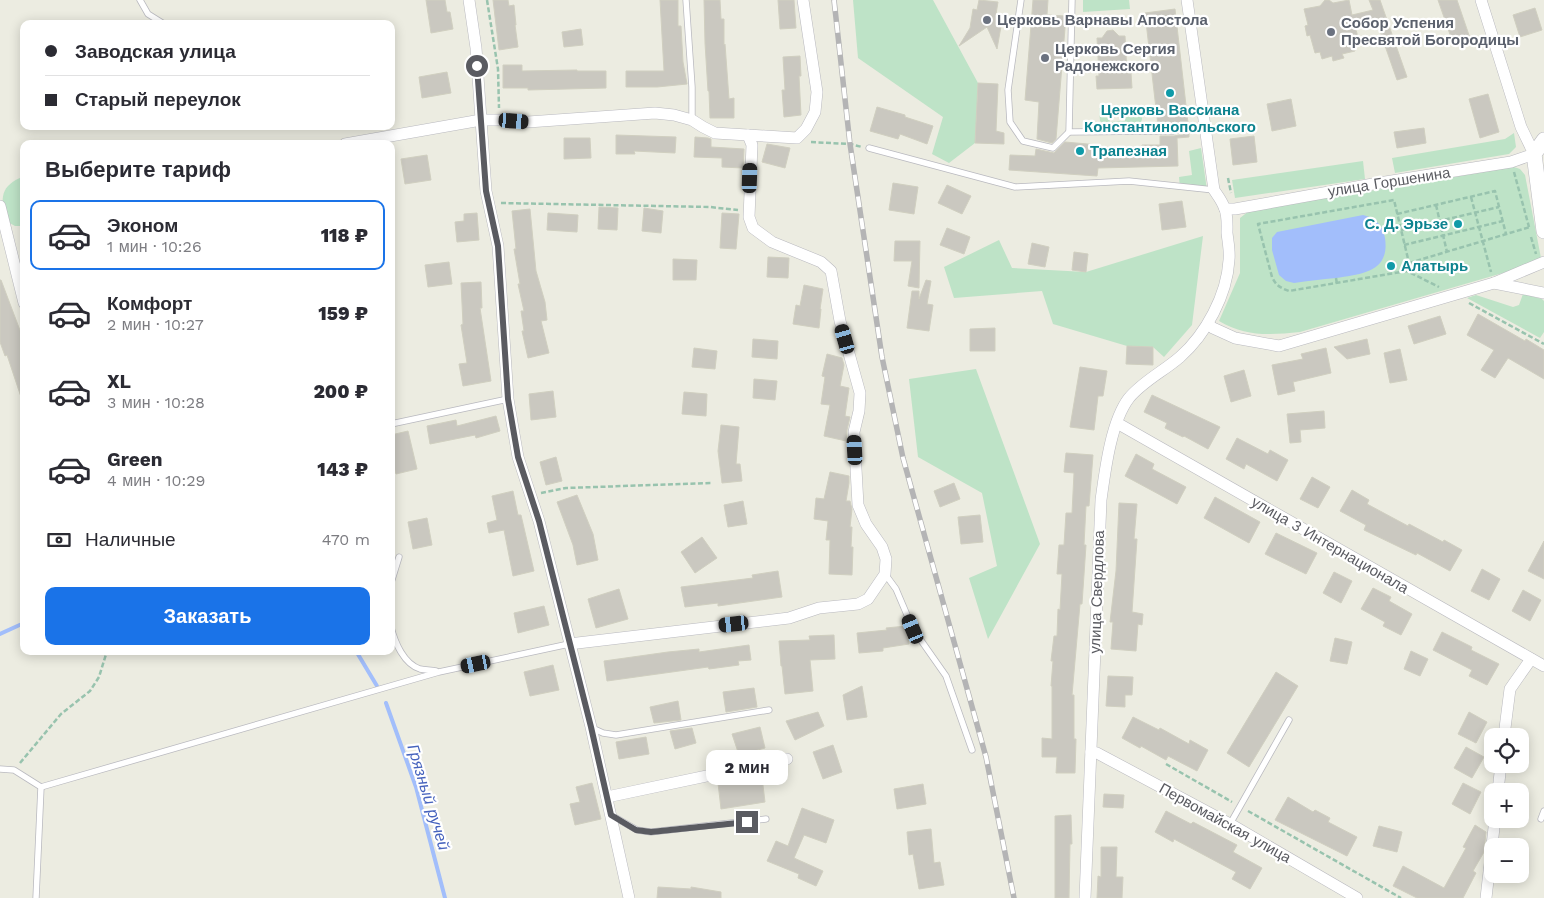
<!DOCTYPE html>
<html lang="ru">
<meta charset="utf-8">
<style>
body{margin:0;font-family:"Work Sans",sans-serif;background:#f7f7f7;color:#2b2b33;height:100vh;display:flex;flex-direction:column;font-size:19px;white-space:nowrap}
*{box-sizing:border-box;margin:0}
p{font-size:16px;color:#7c7c81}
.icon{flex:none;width:28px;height:28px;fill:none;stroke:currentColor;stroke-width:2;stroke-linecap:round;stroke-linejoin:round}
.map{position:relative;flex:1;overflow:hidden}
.side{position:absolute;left:20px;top:140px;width:375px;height:515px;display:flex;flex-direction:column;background:#fff;border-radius:10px;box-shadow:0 2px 12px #0003}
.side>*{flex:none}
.banner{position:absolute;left:20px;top:20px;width:375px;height:110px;border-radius:10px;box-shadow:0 2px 12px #0003;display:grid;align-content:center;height:110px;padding:0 25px;background:#fff}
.tools{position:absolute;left:1484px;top:728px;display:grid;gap:10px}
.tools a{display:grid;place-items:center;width:45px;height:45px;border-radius:10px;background:#fff;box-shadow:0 2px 12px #0003;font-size:25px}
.end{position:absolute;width:22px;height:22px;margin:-11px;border:6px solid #5a5b61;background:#fff;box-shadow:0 0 0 2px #fff}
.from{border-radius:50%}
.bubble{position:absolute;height:35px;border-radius:10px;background:#fff;box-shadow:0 2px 12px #0003;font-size:16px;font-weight:800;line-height:35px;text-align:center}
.car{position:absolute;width:15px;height:30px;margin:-15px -8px;border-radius:6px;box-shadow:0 0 4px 1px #0007;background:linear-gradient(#222 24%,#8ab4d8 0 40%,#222 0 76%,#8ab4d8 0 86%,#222 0)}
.banner b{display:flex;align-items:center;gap:18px;height:48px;font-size:19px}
.banner b+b{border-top:1px solid #e1e1e2}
.banner i{width:12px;height:12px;background:#2b2b33}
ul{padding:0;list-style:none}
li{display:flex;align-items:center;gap:15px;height:70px;margin:0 10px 8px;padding:0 15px;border:2px solid transparent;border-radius:10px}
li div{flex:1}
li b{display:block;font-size:19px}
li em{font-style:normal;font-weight:800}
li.current{border-color:#1a73e8}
li>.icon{width:45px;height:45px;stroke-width:1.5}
h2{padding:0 25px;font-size:22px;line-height:60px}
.pay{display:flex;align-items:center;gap:12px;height:55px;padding:0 25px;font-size:19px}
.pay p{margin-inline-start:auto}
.button{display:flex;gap:10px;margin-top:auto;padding:10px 25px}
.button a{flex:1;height:58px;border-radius:10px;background:#1a73e8;color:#fff;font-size:20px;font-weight:800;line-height:58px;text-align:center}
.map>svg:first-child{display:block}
</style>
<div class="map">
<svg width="1544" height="898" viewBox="0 0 1544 898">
<rect width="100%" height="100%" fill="#ecece1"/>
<g fill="#bee3c7">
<path d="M853,0h80l45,83 -3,60 -26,20 -17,-9 11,-37 -85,-59z"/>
<path d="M1083,0h46l1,9 -47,3z"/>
<path d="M1125,107h16c0,3 1,9 1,12 -2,14 -24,9 -34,9l-8,-7 -1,-13h10l1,14 15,-1z"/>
<path d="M1514,133l2,14 -7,7 -114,19 -3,-15 113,-19z"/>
<path d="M1201,148l6,42 -27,-2 -1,-11 13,-2 -3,-24z"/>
<path d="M1363,161l2,18 -130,19 -3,-18z"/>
<path d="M1514,167l6,2 5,6 16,83 -21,10 -220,64c-31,3 -54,5 -81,-11l21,-48v-55l9,-7z"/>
<path d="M24,176v50h-9l-9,-5c-6,-24 -6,-35 18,-45z"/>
<path d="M1203,236l-11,89 -28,32 -11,-10 -26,-1 -74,-22 -11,-33 -88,7 -10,-31 55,-27 13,28 74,4z"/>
<path d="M1523,294l19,5 2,2v31l-4,6 -73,-40 9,-3 37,12 6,-2z"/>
<path d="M976,369l64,175 -52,95 -19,-61 28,-12 -15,-73 -64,-36 -9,-78z"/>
</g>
<path fill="#a2befb" d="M1363,215c12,3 20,10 22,23 5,34 -23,36 -49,40 -14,1 -28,3 -42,5l-8,-2 -7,-6 -7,-25v-12l5,-6z"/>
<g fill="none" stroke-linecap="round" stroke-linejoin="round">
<g stroke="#a2befb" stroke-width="4">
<path d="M0,634l24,-11"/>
<path d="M356,651l21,35"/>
<path d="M386,703l30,84 29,111"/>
</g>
</g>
<g fill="#cac8c0" stroke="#d0cfc0">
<path d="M426,0h19l2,12h3l3,17 -22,4z"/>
<path d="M493,0h15l1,6 5,-1 2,20h-1l3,22 -19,3z"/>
<path d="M660,0h18v26h3l2,36 4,22 -30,3h-31v-16h38z"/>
<path d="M704,0h16l1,19h3v26l1,-1 4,55 5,-1v20h-24l-1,-27h-1l-3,-48z"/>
<path d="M778,0h16l2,28 -16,1z"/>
<path d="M979,0l19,2 -2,12 7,1 -6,34 -10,-22 -28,19 11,-18 3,-19 4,1z"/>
<path d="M1033,0h15l-1,15 19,1 -10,123 -4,4 -15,-4 2,-37 -14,-2z"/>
<path d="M1325,0h4l4,3 16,-3 3,15 21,-5 -4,-10h11l27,77 -10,3 -21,-60 -21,5 4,17 -6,2 2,7 -13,3 2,4 -11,3 -1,-5 -10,3 -2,-7 -5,1 -5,-18 -3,1 -2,-10 3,-1 -4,-16 16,-3z"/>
<path d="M1438,0h19l14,41 -17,5z"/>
<path d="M1535,8l7,22 -22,7 -7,-22z"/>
<path d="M1175,9l13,114 -15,3h-15l-13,-113z"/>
<path d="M581,29l2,16 -19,2 -2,-15z"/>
<path d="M1113,30l6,6h6l2,37h4l1,15 -35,1 -1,-13h3l-2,-38h5l5,-7z"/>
<path d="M800,56l1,20h-2l2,39 -17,2 -2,-27h3l-2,-33z"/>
<path d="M503,65h19v6l55,-1v1h29v17l-78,2v-2h-25z"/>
<path d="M447,72l4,21 -29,5 -3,-21z"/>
<path d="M978,83l20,1 -2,47 8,2v11l-29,-1z"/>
<path d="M1488,94l11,38 -19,6 -11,-39z"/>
<path d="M1291,99l5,27 -24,5 -5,-27z"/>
<path d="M877,107l28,8v2l28,9 -6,18 -27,-10 -2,5 -28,-8z"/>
<path d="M1424,128l2,15 -29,5 -3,-16z"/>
<path d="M1189,133v4l-12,1 1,28 -80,2 -1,8 -88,-6 1,-15 25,1 1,-7 18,4 11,-11 34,3 -1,11 44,-1v-10h18v-9h14z"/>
<path d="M616,135l60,2 -1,16 -41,-2 1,3h-19z"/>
<path d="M1254,136l3,26 -24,3 -3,-26z"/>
<path d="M695,137l13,1 3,1v8l33,2 -1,19 -21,-1v-9l-28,-1z"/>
<path d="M564,138h26l1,20 -27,1z"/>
<path d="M767,144l23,4 -5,20 -23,-6z"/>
<path d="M427,155l4,25 -26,4 -4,-25z"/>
<path d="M893,183l25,4 -4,27 -25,-4z"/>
<path d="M947,185l24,11 -9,18 -24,-11z"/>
<path d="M1182,201l4,26 -24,3 -3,-26z"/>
<path d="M599,207l19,1 -1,22 -19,-1z"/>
<path d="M644,208l19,3 -2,22 -19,-2z"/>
<path d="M530,209l6,62 9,31 2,18 -6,1 8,32 -21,5 -6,-27h2l-3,-20h3l-6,-27h2l-6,-35h2l-4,-38z"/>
<path d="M477,213l2,27 -22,2 -2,-20 9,-1v-7z"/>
<path d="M548,213l30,2 -1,17 -30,-2z"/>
<path d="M722,213l17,1 -3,35 -16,-1z"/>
<path d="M947,228l23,9 -6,17 -24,-9z"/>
<path d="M895,241h25l-1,47 -11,-2 4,-25h-18z"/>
<path d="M1032,243l17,4 -4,20 -17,-3z"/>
<path d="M1074,252l14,2 -2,18 -14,-2z"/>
<path d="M768,257l21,1 -1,20 -21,-1z"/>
<path d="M673,259l24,1 -1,20h-23z"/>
<path d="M449,262l3,22 -24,3 -3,-22z"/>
<path d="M0,280h1l23,61v58l-2,1 -15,-45 -2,1 -5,-14z"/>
<path d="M926,280l5,1 -4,23 6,1 -4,26 -22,-3 5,-37h7v8z"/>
<path d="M481,282l1,26h-2l11,73 -28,5 -4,-22 8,-1 -6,-38 2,-1 -2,-41z"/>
<path d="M804,285l19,4 -3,20h1l-2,19 -26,-4 3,-19 4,1z"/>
<path d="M1478,314l47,27 1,-2 18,11v29l-36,-21 -13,20 -14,-8 13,-20 -27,-15z"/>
<path d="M1440,316l6,18 -32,10 -6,-18z"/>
<path d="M995,328v23h-25v-22z"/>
<path d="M753,339l25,2 -1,18 -25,-2z"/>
<path d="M1367,339l3,15 -23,5 -13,-12z"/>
<path d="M1127,346l26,1v18l-27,-1z"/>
<path d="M694,348l23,3 -2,18 -23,-2z"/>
<path d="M1326,348l5,25 -38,9 2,9 -17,4 -6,-30 31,-6 -2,-5z"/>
<path d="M1400,349l7,31 -17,3 -6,-30z"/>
<path d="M827,354l15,4 2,7 -4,21 9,2 -4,28 5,1 -3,13 -1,11 -22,-5 6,-31 -9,-1 4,-27 -3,-1z"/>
<path d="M1080,367l27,4 -4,25h-5l-4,34 -24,-3z"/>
<path d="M1244,370l7,26 -20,6 -7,-26z"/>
<path d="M754,379l23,2 -2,19 -22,-2z"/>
<path d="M553,391l3,26 -25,3 -2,-26z"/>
<path d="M684,392l23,2 -1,22 -24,-2z"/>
<path d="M1152,395l68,32 -12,22 -24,-13 -1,1 -18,-9 2,-5 -23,-11z"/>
<path d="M1324,411l1,17 -25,2 1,12 -11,1 -3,-29z"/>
<path d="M496,416l4,15 -24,7 -1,-3 -45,9 -3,-18 29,-6 1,6z"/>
<path d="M721,425l18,2 -3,37h4l2,17 -20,2 -4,-32z"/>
<path d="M408,431l9,38 -21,5 -5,-18v-21z"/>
<path d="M1237,438l31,16 2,-4 18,10 -11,21 -31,-17 -2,5 -18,-10z"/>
<path d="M1066,453l27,2 -4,51h-3l-2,39h2l-4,59h-2l-8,91h2v44h2l-1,34h-19l1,-16h-15v-19l10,1v-53h-1l2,-25h-2l3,-25h3l1,-27 2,1 2,-36h-5l2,-29h5l2,-32h6l2,-40 -10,-1z"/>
<path d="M1136,454l18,10 -2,5 34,18 -9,17 -52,-28z"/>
<path d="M556,457l6,24 -16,4 -6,-23z"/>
<path d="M830,472l19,4v7l-3,18h4l2,8 -2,18h2l-1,20h2l-1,28 -23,-1 1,-34h-4l2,-19 -14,-2 2,-21 8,1z"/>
<path d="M1312,477l18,10 -12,21 -18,-9z"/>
<path d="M954,483l6,16 -20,8 -6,-16z"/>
<path d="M1352,490l17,10 -2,4 41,22 1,-2 34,18 1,-2 18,10 -12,21 -33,-18 -1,2 -52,-25 2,-5 -26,-14z"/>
<path d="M513,491l5,24h3l13,56 -21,5 -9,-46 -15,3 -2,-10 10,-3 -5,-24z"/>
<path d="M577,495l16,39 5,26 -21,5 -4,-20 -16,-43z"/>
<path d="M1215,497l45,25 -11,21 -45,-25z"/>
<path d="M743,501l4,23 -19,3 -4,-22z"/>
<path d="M1119,503l18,1 -3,35h3l-5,73 11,2 -1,11 -4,-1 -2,27 -25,-2 2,-27h-3l6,-51z"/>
<path d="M980,515l3,27 -22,2 -3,-27z"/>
<path d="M427,518l5,27 -19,4 -5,-27z"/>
<path d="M1276,533l41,20 -11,21 -41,-20z"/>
<path d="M702,537l15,21 -22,15 -14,-21z"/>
<path d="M1544,541v38l-16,-8z"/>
<path d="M1482,569l18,10 -11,21 -18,-9z"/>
<path d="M778,571l4,26 -64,9v-3l-33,4 -4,-20 72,-9 -1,-3z"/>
<path d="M1334,572l18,9 -11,22 -18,-10z"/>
<path d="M1373,588l18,9 -2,4 23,13 -11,21 -18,-9 2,-4 -24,-13z"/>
<path d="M619,589l9,30 -32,9 -8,-29z"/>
<path d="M1523,590l18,10 -11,21 -18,-10z"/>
<path d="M544,606l5,19 -31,8 -4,-20z"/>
<path d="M906,626l3,18 -26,4v3l-24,2 -2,-20 30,-3 -1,-2z"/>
<path d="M1442,632l30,15 -1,3 28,14 -12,21 -18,-9 3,-6 -39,-20z"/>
<path d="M834,635l1,24 -25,1 3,31 -28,3 -3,-28h-1l-2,-25 31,-1 -1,-4z"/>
<path d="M1335,638l17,4 -5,22 -17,-3z"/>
<path d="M749,645l2,15 -13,1 1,4 -30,4 -1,-2 -101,14 -3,-20 64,-9 31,-3v3z"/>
<path d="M1411,651l17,8 -8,17 -16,-7z"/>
<path d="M553,665l6,25 -29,6 -6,-24z"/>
<path d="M1276,672l22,14 -49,81 -22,-14z"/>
<path d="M1108,676l25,1 -1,18h-7v12l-19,-1z"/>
<path d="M862,686l5,31 -20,3 -4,-25z"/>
<path d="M754,688l3,19 -31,5 -3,-20z"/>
<path d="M678,701l3,19 -27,3 -4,-16z"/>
<path d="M818,712l6,14 -29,14 -9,-19z"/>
<path d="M1469,712l18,10 -11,21 -18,-9z"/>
<path d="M1133,717l26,13 1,-2 29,16 1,-4 18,10 -11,21 -29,-15 -2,4 -25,-14 -1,2 -18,-10z"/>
<path d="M760,727l5,21 -26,7 -7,-21z"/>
<path d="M692,728l4,15 -21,6 -5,-18z"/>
<path d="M646,737l3,17 -30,5 -3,-17z"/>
<path d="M833,745l9,27 -19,7 -10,-27z"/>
<path d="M1466,747l18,10 -12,21 -18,-10z"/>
<path d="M762,777l3,25 -44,7 -3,-26z"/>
<path d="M592,783l9,36 -26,6 -5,-21 10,-2 -4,-15z"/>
<path d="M1463,783l18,9 -11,22 -18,-10z"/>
<path d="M923,784l3,20 -29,5 -3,-20z"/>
<path d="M1104,794l20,1 -1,13 -20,-1z"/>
<path d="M1288,797l25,15 2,-2 15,8 -2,4 29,15 -10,19 -72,-36z"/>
<path d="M802,808l32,12 -8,23 -22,-8 -10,23 29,13 -7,15 -18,-8 1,-4 -32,-13 9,-20 12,5z"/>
<path d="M1166,811l25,13 2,-2 44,23 -4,7 29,16 -12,21 -18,-10 4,-7 -62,-33 -1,3 -18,-10z"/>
<path d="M1071,815l1,29h-2l-1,54h-14v-82z"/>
<path d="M1475,825l11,7 -2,20 -11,19 3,2 -13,25h-46l-24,-12 10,-20 41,22 22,-40 -3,-1z"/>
<path d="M1379,826l23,6 -5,20 -24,-6z"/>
<path d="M931,829l3,34 6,-1 4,23 -25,4 -6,-35 -4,1 -2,-23z"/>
<path d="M1101,847h16l-1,30h7l-1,21h-25l1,-22 3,1z"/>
<path d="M658,887l33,2v-2l30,5v6h-64z"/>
</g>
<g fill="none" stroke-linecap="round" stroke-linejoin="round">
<defs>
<g id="service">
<path d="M140,0l8,14 16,10"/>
<path d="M686,0l6,87v33"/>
<path d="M1021,0l-13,90 2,32 13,19 30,7 16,-16 104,-1 33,-6"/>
<path d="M1069,132l3,-132"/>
<path d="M869,148l146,39 114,-6 85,9"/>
<path d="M391,424l117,-25"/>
<path d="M885,574l11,15 17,40 33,47 26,74"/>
<path d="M391,583l8,-26"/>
<path d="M391,627c4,16 13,37 29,42 5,1 11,1 16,2"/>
<path d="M592,728l11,5 13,2 153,-25"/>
<path d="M0,769l14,1 27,17 -5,111"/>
<path d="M41,787l398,-115 130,-28"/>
<path d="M611,815l26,15 14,2 115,-13"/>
<path d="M1541,819l3,-8"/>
<path d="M1230,824l59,-104"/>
</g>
<g id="minor">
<path d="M469,0l7,48 10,143 12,55 10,153 10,58 21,64 52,206 38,171"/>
<path d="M345,144l136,-24h19l28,2 127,-9 19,2 18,5 11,7 12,6 82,5 9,-9 9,-17 2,-20 -14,-92"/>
<path d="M0,206l24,97"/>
<path d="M1225,209h10l138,-25 138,-22 23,-8 -13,-27 -40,-127"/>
<path d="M1494,283l50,10"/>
<path d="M1208,324l5,4 22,10 44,8 215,-63 50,-21"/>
<path d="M1117,423l427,243"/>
<path d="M569,644l220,-26 30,-10 39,-4 10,-5 17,-25 1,-15 -4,-12 -16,-23 -8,-19 -4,-73 5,-21 1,-18 -20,-72 -9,-50 -10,-9 -49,-20 -19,-14 -4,-11 3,-72 -4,-10"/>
<path d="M1504,736l6,-47 21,-30"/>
<path d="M1091,752l6,1 133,71 127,74"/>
<path d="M1498,791l3,-27"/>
<path d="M607,797l180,-38"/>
<path d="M1085,898l16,-398c4,-29 10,-79 28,-102 14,-17 35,-27 51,-41 26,-23 47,-62 49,-97 1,-9 -1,-18 -2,-27 0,-8 1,-19 -3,-26 -2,-6 -6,-11 -10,-17l-27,-190"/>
<path d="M1486,898l9,-79"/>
</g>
<path id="tertiary" d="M1544,140l-10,14 10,77"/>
</defs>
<use href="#service" stroke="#b9b9bf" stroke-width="7"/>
<use href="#minor" stroke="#b9b9bf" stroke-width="12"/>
<use href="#tertiary" stroke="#b9b9bf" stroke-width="16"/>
<g stroke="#98c3ae" stroke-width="2.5" stroke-dasharray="5 2.5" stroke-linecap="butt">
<path d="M487,0l11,69 1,39"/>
<path d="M811,142l39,2 12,3"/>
<path d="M1514,172l15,55"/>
<path d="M1228,178l3,15"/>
<path d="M1471,197l20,75"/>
<path d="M501,203l209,4 28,3"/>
<path d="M1436,205l11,47"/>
<path d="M1397,214l98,-23 11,43"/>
<path d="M1401,230l98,-23"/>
<path d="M1531,237l5,17"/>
<path d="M1404,245l99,-24"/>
<path d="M1409,263l121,-36"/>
<path d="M1407,271l-118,20c-8,-3 -13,-5 -17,-14l-14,-53 136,-24 15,63 -2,8 32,16"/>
<path d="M1336,278l1,6"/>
<path d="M1469,303l75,41"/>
<path d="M541,493l25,-5 145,-5"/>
<path d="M20,763l41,-49 29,-23 9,-14 8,-26"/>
<path d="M1166,764l66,38"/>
<path d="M1248,811l153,87"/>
</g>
<use href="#service" stroke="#fff" stroke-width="5.5"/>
<use href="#minor" stroke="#fff" stroke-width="11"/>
<use href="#tertiary" stroke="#fff" stroke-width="15"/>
<defs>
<path id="rail" d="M834,0l16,144 32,213 21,101 83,299 28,141"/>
</defs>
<use href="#rail" stroke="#b4b4b5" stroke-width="5.5"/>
<use href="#rail" stroke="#fff" stroke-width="4" stroke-dasharray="11" stroke-linecap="butt"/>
</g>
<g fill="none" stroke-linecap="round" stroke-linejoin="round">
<path stroke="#5a5b61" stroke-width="6" d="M477,66l9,125 12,55 10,153 10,58 21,64 52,206 20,88 25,15 15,2 96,-10"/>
</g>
<g fill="#6b7280" stroke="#fff" stroke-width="2">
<circle cx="987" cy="20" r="5"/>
<circle cx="1331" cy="32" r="5"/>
<circle cx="1045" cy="58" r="5"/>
</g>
<g fill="#0f9aa8" stroke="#fff" stroke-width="2">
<circle cx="1170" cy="93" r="5"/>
<circle cx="1080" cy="151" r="5"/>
<circle cx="1458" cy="224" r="5"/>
<circle cx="1391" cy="266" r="5"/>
</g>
<g text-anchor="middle" stroke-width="4.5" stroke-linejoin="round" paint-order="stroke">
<g font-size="15" font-weight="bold" fill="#5b616d" stroke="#fff" text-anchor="start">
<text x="997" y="25">Церковь Варнавы Апостола</text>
<text x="1341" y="28">Собор Успения<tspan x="1341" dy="17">Пресвятой Богородицы</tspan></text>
<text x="1055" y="54">Церковь Сергия<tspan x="1055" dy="17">Радонежского</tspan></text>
</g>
<g font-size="15" font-weight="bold" fill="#0d838f" stroke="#fff" text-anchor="start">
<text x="1170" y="115" text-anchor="middle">Церковь Вассиана<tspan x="1170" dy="17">Константинопольского</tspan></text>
<text x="1090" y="156">Трапезная</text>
<text x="1448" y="229" text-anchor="end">С. Д. Эрьзе</text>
<text x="1401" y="271">Алатырь</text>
</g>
<g font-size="15" fill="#5a5b61" stroke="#fff">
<text transform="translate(1389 182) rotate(-9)" y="5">улица Горшенина</text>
<text transform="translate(1330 545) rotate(30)" y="5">улица 3 Интернационала</text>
<text transform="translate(1097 592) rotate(-88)" y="5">улица Свердлова</text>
<text transform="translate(1225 823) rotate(29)" y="5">Первомайская улица</text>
</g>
<g font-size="16" font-style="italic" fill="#4663bd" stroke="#fff">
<text transform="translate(429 797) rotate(73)" y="6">Грязный ручей</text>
</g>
</g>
</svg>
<div class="tools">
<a><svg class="icon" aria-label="locate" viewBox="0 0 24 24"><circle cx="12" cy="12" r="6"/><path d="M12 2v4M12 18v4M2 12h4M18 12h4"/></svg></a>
<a>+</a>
<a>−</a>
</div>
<i class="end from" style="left:477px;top:66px"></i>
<i class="end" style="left:747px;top:822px"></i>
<div class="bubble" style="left:706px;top:750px;width:82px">2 мин</div>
<i class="car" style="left:514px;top:121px;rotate:94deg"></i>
<i class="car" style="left:750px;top:178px;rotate:2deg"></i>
<i class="car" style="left:845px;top:339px;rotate:344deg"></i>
<i class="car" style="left:855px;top:450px;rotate:357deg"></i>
<i class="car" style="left:734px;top:624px;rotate:264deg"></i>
<i class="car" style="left:913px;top:629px;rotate:337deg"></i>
<i class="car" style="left:476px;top:664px;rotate:258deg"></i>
<div class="banner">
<b><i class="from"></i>Заводская улица</b>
<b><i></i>Старый переулок</b>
</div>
<section class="side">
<h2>Выберите тариф</h2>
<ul>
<li class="current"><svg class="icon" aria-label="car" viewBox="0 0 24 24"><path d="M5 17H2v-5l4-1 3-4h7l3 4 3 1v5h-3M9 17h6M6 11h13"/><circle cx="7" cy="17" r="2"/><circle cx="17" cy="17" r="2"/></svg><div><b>Эконом</b><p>1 мин · 10:26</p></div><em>118 ₽</em></li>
<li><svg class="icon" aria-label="car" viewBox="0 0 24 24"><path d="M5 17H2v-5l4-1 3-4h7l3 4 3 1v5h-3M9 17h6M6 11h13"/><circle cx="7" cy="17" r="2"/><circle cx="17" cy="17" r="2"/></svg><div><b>Комфорт</b><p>2 мин · 10:27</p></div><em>159 ₽</em></li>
<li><svg class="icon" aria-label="car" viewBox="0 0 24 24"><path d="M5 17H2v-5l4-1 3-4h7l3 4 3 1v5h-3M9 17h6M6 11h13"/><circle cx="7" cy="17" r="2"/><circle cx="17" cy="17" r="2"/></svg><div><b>XL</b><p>3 мин · 10:28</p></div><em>200 ₽</em></li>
<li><svg class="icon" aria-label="car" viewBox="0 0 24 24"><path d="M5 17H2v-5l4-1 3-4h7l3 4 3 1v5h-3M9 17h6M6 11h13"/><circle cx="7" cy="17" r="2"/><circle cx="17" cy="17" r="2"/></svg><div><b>Green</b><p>4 мин · 10:29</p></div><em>143 ₽</em></li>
</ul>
<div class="pay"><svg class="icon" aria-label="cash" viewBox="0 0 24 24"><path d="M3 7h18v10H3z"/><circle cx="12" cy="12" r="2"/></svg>Наличные<p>470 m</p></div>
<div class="button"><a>Заказать</a></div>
</section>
</div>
